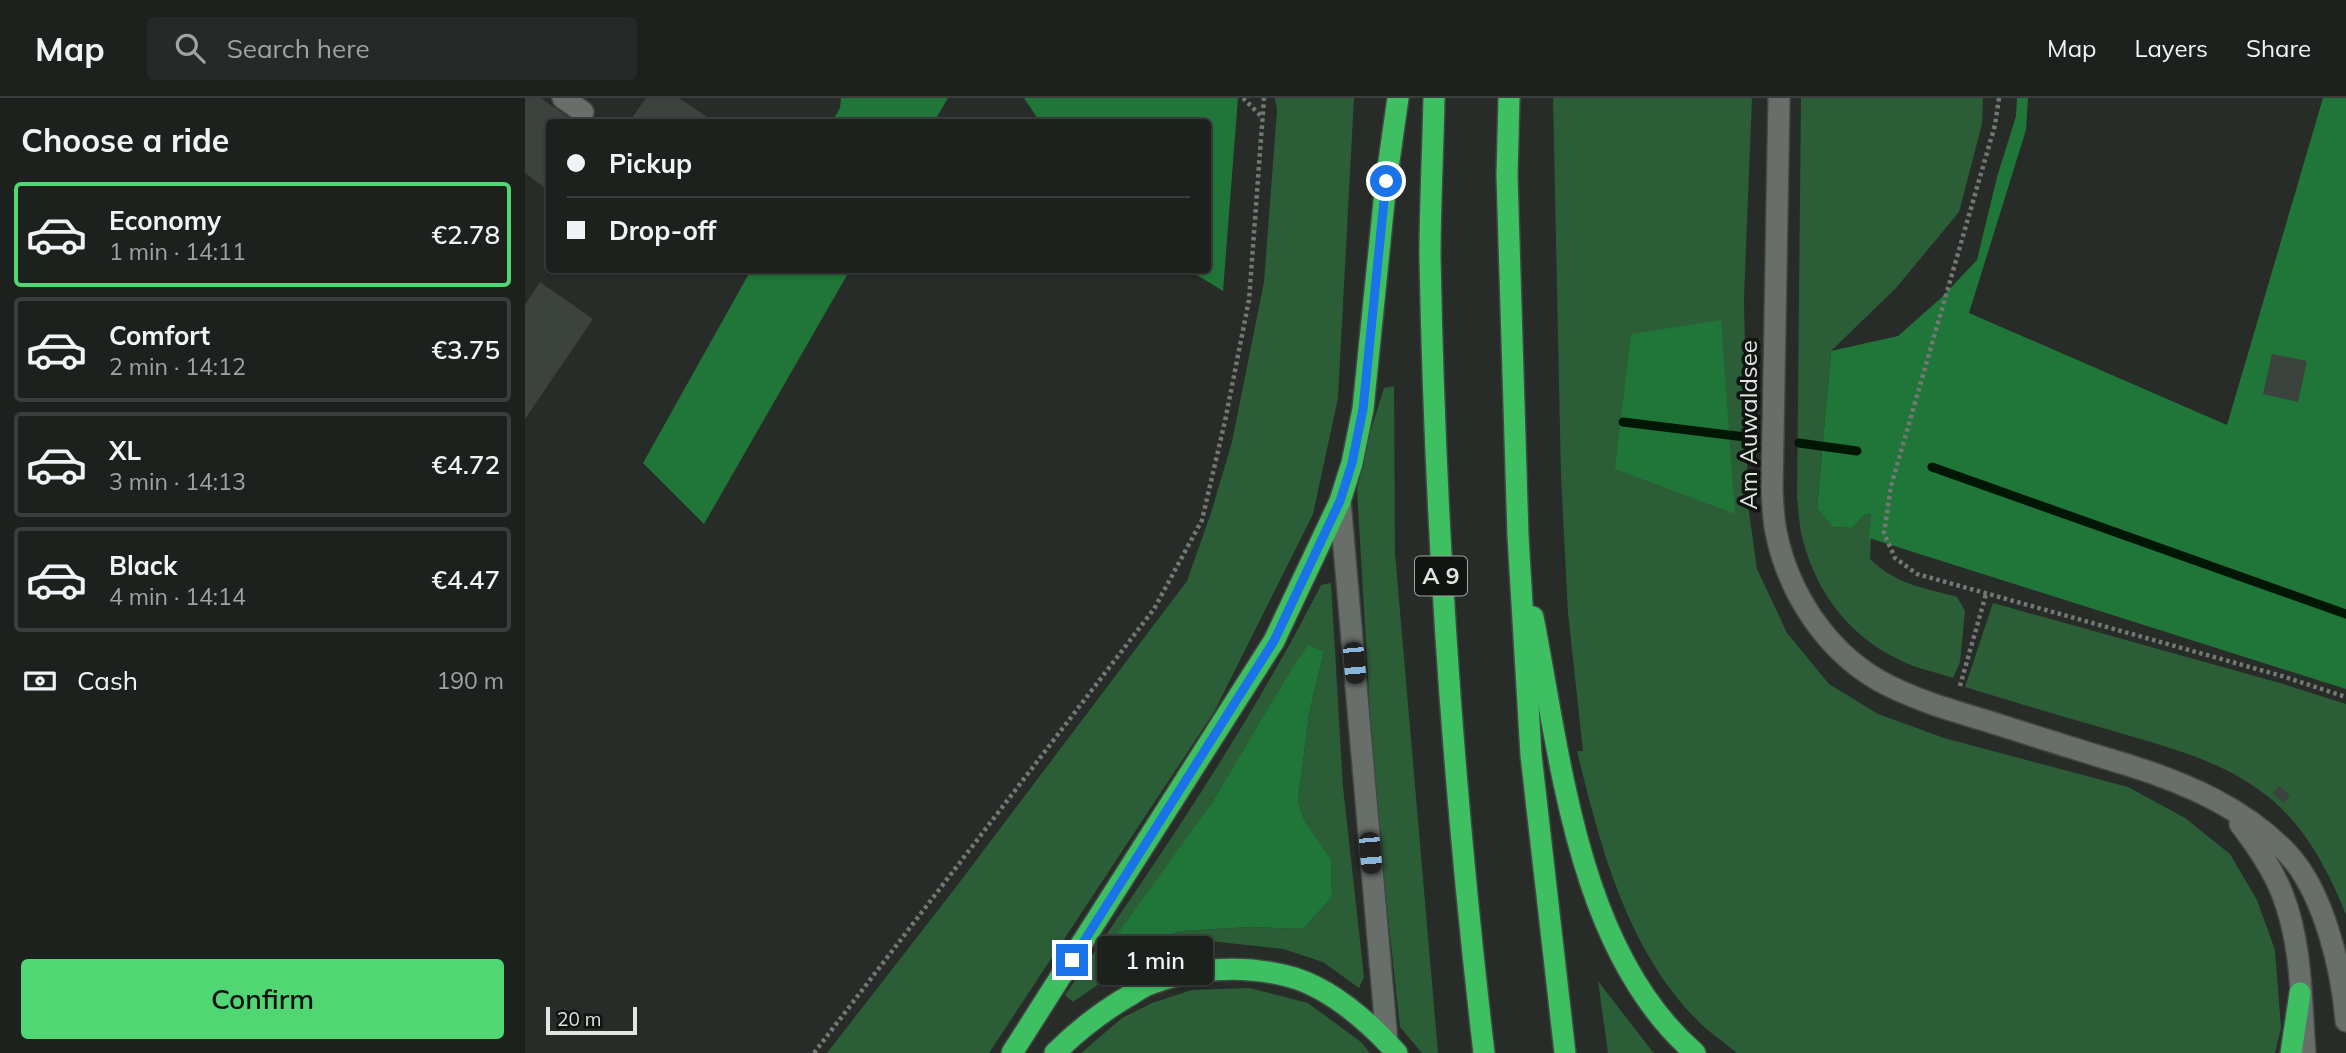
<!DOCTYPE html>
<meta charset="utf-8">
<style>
body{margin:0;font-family:Mulish,sans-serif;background:#252927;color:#f1f3f6;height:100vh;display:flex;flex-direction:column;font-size:26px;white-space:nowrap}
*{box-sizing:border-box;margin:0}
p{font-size:23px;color:#a0a3a4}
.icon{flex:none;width:38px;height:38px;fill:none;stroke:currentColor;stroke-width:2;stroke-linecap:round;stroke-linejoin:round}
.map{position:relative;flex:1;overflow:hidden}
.panel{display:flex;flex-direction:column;background:#1d211e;width:525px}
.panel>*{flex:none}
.guide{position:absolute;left:21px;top:21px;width:665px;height:154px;border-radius:7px;box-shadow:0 2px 5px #0004,0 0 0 2px #3b3e3c;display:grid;align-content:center;height:154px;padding:0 21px;background:#1d211e}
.scale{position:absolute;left:21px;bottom:18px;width:91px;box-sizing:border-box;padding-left:7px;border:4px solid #e2e5e2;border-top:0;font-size:19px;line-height:24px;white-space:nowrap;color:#e2e5e2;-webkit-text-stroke:5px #121412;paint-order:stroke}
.end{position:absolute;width:32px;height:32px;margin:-16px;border:9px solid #1a73e8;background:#fff;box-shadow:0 0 0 4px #fff}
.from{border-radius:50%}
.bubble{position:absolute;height:49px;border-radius:7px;background:#1d211e;box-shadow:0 2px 5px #0004,0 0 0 2px #3b3e3c;font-size:23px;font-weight:600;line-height:49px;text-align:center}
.car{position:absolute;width:21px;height:42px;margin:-21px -10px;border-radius:9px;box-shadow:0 0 5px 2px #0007;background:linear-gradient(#222 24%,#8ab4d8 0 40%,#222 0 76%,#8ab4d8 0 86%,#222 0)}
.guide b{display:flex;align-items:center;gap:24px;height:66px;font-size:26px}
.guide b+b{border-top:2px solid #3b3e3c}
.guide i{width:18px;height:18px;background:#f1f3f6}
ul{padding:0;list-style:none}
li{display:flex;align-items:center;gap:21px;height:105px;margin:0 14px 10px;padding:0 7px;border:4px solid #3b3e3c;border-radius:7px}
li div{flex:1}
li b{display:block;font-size:26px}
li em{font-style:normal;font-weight:600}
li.active{border-color:#51d674}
li>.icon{width:63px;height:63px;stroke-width:1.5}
h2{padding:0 21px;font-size:32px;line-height:84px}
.pay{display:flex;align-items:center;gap:18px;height:77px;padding:0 21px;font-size:26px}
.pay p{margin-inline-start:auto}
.button{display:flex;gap:14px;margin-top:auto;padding:14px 21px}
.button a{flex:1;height:80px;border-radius:7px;background:#51d674;color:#111;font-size:28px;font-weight:600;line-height:80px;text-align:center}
header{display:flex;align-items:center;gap:42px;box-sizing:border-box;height:98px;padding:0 35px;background:#1d211e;border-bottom:2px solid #3b3e3c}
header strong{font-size:33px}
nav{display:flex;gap:38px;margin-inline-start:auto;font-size:24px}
.search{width:490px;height:63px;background:#252927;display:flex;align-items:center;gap:18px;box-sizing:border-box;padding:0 24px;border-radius:7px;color:#a0a3a4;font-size:26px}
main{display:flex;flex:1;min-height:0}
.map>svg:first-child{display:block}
</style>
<header>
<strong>Map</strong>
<div class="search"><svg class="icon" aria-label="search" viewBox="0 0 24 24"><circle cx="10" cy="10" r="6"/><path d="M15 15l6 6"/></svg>Search here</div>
<nav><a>Map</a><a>Layers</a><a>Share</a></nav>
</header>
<main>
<section class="panel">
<h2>Choose a ride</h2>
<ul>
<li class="active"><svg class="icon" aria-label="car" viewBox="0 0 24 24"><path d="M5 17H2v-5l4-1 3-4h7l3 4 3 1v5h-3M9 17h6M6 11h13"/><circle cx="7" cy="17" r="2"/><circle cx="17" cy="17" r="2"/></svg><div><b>Economy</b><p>1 min · 14:11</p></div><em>€2.78</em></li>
<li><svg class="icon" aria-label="car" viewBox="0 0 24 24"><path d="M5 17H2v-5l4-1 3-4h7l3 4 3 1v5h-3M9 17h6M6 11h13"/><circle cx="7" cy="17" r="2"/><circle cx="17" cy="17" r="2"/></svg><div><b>Comfort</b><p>2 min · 14:12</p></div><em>€3.75</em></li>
<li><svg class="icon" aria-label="car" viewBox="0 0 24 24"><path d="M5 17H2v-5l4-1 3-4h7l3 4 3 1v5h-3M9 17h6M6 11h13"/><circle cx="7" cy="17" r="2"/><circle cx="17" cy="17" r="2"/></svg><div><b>XL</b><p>3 min · 14:13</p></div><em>€4.72</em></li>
<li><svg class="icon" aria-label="car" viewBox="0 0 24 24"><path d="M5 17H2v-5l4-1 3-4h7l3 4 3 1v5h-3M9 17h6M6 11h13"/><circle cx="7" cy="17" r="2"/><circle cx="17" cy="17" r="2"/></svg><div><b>Black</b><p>4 min · 14:14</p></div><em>€4.47</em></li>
</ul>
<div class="pay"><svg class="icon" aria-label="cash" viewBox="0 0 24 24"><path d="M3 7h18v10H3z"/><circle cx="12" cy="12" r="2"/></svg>Cash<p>190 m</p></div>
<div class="button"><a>Confirm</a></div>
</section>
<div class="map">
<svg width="1821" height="955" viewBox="0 0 1821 955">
<rect width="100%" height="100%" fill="#272c28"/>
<g fill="#2b5d36" fill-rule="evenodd">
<path d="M750,0h79l-16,300 -25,116 -99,198 -225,341h-162l129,-166 231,-306 24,-68 21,-71 32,-160 13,-172z"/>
<path d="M1028,0h199l-8,200 4,207 9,64 30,64 42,51 49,30 66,24 184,49 57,31 45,36 27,46 18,50 6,78 -6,25h-538c-13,-11 -29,-21 -41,-34 -70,-72 -96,-174 -119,-268h6l-15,-138 -7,-136z"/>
<path d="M1276,0h182l-1,26 -23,88 -63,76 -65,63 -14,156 16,20 19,1 11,-12 9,-2 -2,45c25,25 54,29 87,38l8,14 -5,51 -7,16c-17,-6 -36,-9 -51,-17 -52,-24 -84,-66 -99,-120 -4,-14 -4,-29 -6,-43z"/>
<path d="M869,288l1,167 43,500h-16l-22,-26 -25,-231 -18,-306 12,-54 15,-48z"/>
<path d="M806,485l12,204 21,190 -5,11 -36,-26 -40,-13 -73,-8 -50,11 -35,14 -52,36 -8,-7c91,-133 183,-266 256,-410zM783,548l16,7 -15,61 -11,87 6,19 27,41 1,36 -29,32 -52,-2 -69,4 -67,19 96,-146 79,-133z"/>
<path d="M1468,505l287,80 66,21v211c-16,-41 -40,-87 -75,-116 -47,-39 -105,-52 -161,-69 -49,-14 -97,-28 -145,-43z"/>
<path d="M1073,883l54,70 2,2h-46z"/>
<path d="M725,890l58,15 53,39 9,11h-289l41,-35 30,-15 40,-13z"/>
</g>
<g fill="#207539">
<path d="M316,0h107l-14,24h-102l8,-14z"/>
<path d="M499,0h214l-15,193 -34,-21h18v-148h-167z"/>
<path d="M1492,0h11l-2,32 -57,183 258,112 96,-327h23v591l-477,-151 2,-24 -8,2 -11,12 -19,-1 -16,-19 14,-157 67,-15 43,-38 36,-38 20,-83 19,-61z"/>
<path d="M226,172h99l-146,254 -61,-61z"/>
<path d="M1196,222l14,194 -120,-45 16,-135z"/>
<path d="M783,547l16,7 -15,62 -11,87 6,19 27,40 1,37 -29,32 -52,-2 -69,4 -67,19 -1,-11 97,-135 79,-133z"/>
</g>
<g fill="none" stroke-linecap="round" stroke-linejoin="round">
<g stroke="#011705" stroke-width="9">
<path d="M1098,324l122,15"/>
<path d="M1274,345l58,8"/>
<path d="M1407,369l414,147"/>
</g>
</g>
<g fill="#3c423d">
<path d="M0,0h16l34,24h-26v69l-24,-18z"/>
<path d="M121,0h33l31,21 -3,3h-78z"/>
<path d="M15,184l53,37 -68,100v-114z"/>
<path d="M1747,256l35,7 -9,41 -35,-8z"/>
<path d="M1754,688l11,9 -6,8 -11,-9z"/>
</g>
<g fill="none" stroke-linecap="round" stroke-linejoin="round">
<defs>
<g id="minor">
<path d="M38,0l20,14"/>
<path d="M1254,0l-7,392c1,14 1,28 4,42 12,60 49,117 102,148 34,19 72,30 109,41 47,15 94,30 141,44 58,18 118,44 160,89 36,39 54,116 58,167"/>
<path d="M815,403l47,541"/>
<path d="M1715,726c17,22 32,44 42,69 20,50 19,107 23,160"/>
</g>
<g id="highway">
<path d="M909,0c-1,53 -4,106 -4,159 5,266 23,532 54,796"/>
<path d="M984,0l-2,78 11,360 13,219 34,298"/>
<path d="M1008,519c28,143 45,335 162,436"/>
<path d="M487,955l262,-412 66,-140 12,-38 11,-54 23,-227 12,-84"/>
<path d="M530,955c22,-22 45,-40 72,-56 7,-4 15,-10 23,-13 41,-16 90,-19 133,-9 43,9 85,46 114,78"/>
<path d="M1766,955l9,-60"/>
</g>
</defs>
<use href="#minor" stroke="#424743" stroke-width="24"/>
<use href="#highway" stroke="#424743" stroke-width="24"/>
<g stroke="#747875" stroke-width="4.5" stroke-dasharray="3.5 3.5" stroke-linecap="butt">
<path d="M718,0l20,20"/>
<path d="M1474,0l-4,27 -104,361 -7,47 11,25 22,16 365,102 64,21"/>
<path d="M1435,588l26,-92"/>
<path d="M289,955l340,-444 48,-89 23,-99 24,-121 15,-202"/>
</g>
<use href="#minor" stroke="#686e69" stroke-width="21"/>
<use href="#highway" stroke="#3dbf62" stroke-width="21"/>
</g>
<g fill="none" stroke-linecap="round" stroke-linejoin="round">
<path stroke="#1a73e8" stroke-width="9" d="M547,862l202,-319 66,-140 12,-38 11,-54 23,-228"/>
</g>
<g text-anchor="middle" stroke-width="7" stroke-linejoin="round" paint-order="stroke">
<rect fill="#121412" stroke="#a4a6a4" stroke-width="2" x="890" y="458.5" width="52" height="39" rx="5"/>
<g font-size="23" font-weight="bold" fill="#e2e5e2">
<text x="916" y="486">A 9</text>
</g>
<g font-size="24" fill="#e2e5e2" stroke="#121412">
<text transform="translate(1224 327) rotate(-90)" y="8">Am Auwaldsee</text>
</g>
</g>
</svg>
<div class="scale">20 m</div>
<i class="end from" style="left:861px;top:83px"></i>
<i class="end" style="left:547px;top:862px"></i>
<div class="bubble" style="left:572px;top:838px;width:116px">1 min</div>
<i class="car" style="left:829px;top:565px;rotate:175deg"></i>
<i class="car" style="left:845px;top:755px;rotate:175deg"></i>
<div class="guide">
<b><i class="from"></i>Pickup</b>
<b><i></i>Drop-off</b>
</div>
</div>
</main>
